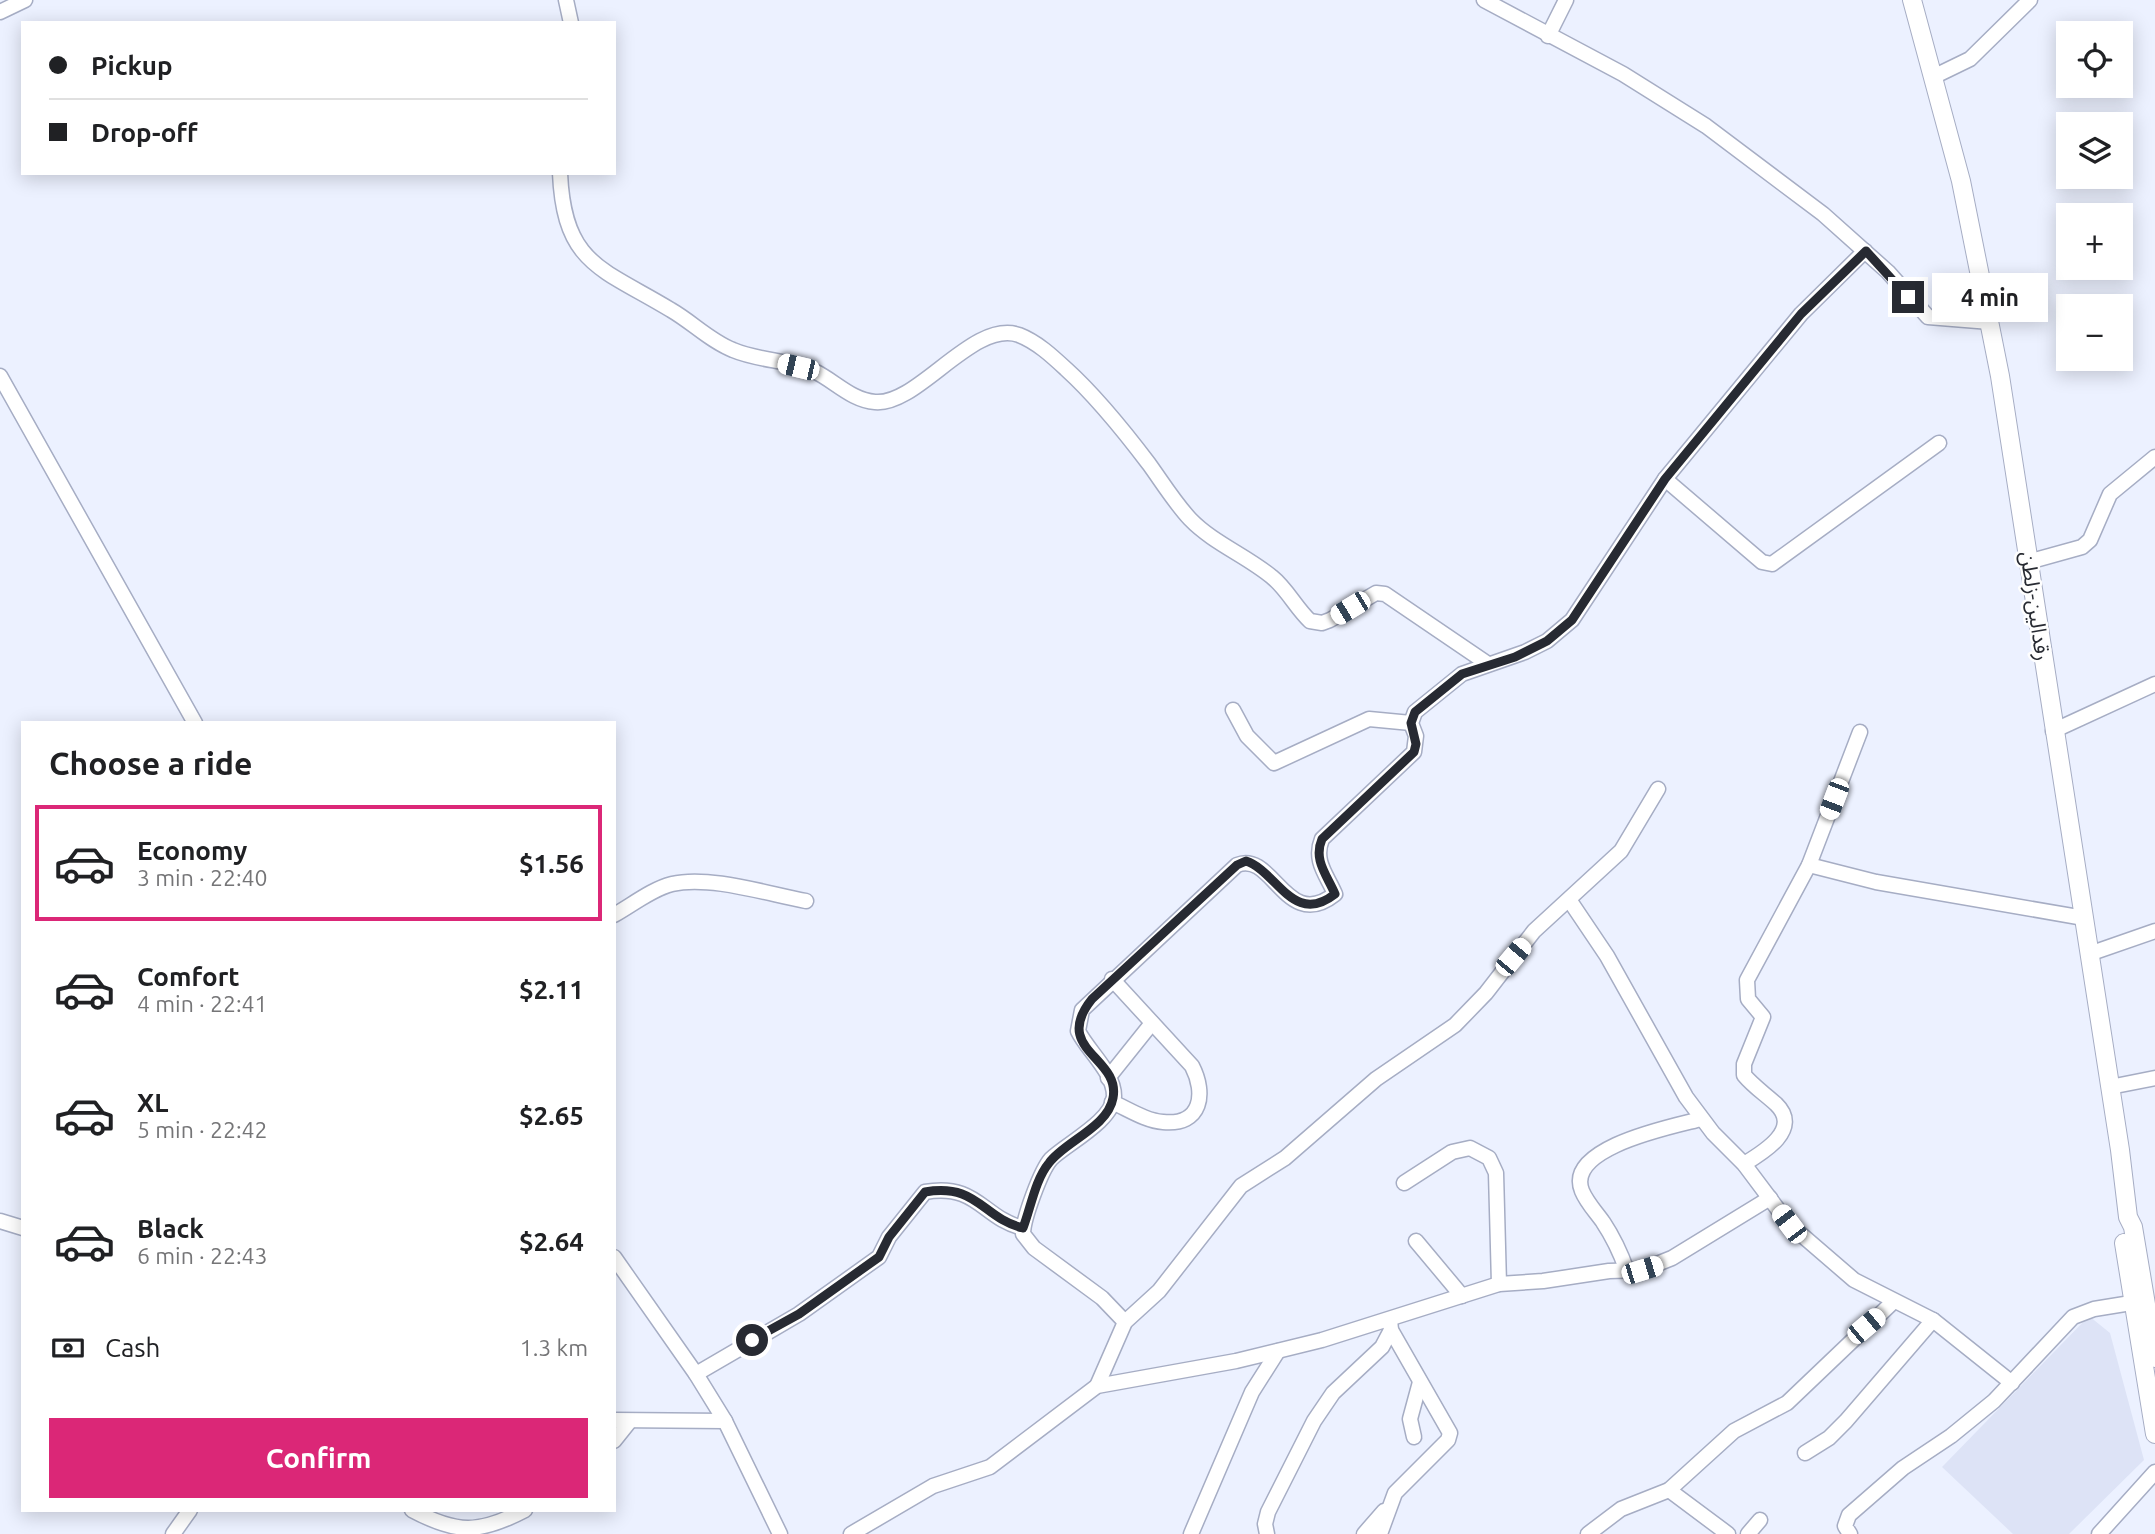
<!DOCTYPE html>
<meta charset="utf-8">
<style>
body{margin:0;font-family:Ubuntu,"Noto Sans Arabic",sans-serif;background:#f6f6f6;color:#202124;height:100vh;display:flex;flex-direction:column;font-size:26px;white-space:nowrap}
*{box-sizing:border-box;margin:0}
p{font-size:23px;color:#757577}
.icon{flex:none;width:38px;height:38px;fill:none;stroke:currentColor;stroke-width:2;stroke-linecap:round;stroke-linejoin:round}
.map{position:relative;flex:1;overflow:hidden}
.sheet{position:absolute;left:21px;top:721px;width:595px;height:791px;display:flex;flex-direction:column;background:#fff;border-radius:0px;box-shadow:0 4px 18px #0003}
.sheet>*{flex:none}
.banner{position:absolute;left:21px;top:21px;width:595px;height:154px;border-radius:0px;box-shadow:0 4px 18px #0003;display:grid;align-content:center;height:154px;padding:0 28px;background:#fff}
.buttons{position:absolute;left:2056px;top:21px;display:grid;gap:14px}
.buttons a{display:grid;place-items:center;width:77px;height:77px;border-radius:0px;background:#fff;box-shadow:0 4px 18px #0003;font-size:35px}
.end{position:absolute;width:32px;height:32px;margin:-16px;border:9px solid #272a32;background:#fff;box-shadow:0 0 0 4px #fff}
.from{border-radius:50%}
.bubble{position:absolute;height:49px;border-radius:0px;background:#fff;box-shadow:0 4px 18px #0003;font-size:23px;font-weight:700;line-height:49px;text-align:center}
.car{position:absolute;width:21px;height:42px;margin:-21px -10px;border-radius:9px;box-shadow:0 0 5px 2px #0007;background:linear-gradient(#fff 24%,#345 0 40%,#fff 0 76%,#345 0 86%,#fff 0)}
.banner b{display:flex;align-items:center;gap:24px;height:66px;font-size:26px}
.banner b+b{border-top:2px solid #e0e0e0}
.banner i{width:18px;height:18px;background:#202124}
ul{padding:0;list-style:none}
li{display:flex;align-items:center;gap:21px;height:116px;margin:0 14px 10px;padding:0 14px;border:4px solid transparent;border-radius:0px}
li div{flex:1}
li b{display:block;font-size:26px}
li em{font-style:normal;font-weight:700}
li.selected{border-color:#db2777}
li>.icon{width:63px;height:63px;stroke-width:1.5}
h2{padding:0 28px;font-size:32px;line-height:84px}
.pay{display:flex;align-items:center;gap:18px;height:77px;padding:0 28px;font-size:26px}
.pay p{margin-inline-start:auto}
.cta{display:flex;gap:14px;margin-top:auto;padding:14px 28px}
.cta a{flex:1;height:80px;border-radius:0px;background:#db2777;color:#fff;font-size:28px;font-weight:700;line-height:80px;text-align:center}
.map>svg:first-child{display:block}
</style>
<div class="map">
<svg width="2155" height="1534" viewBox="0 0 2155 1534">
<rect width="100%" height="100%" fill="#ecf1ff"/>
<path fill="#dde3f6" d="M2089,1316l21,17 34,127 -75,74h-56l-71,-67z"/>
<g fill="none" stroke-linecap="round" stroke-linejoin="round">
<defs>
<g id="minor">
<path d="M566,0l5,23"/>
<path d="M1484,0l139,74 83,52 117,88 65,58 40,45 62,5"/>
<path d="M0,12l25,-12"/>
<path d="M1548,36l18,-36"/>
<path d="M1935,76l35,-17 60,-59"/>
<path d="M560,173c4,92 42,95 111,137 21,12 39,31 62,40 26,11 56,10 81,21 21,10 37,29 61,31 43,4 98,-83 144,-67 18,7 33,21 47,34 31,28 58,62 83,95 13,18 26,39 41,55 23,24 57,37 82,58 15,12 24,31 38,44l12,2 8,-3 46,-27 9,1 103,70"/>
<path d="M0,376l195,347"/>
<path d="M1665,479l97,83 10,2 167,-121"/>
<path d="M2028,562l54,-15 8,-7 20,-46 45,-37"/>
<path d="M1233,710l14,26 27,27 95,-44 42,4"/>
<path d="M2053,731l102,-47"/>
<path d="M1809,865l67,17 208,36"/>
<path d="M1570,901l37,55 79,141 27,36 31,31 45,60 65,56 79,40 79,63"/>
<path d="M614,915c18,-10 38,-26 58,-31 37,-9 96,10 134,17"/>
<path d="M2089,954l66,-23"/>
<path d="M1108,1078l44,-55"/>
<path d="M2110,1087l45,-9"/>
<path d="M1112,1102c16,7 34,19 51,20 39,4 43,-29 29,-56l-80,-87"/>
<path d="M1744,1164c20,-12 58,-35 32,-60 -11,-10 -23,-18 -32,-29v-11l19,-47 -15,-18 -1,-19 62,-115 51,-133"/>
<path d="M1404,1183l48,-31 18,-4 19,10 7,15 3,111"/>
<path d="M0,1221l23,7"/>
<path d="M1416,1241l46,55"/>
<path d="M614,1257l82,117 29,47 55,113"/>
<path d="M1627,1271c-6,-17 -14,-34 -24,-49 -7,-10 -16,-19 -21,-31 -18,-44 93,-65 119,-72"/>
<path d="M1125,1322l-23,-24 -68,-50 -11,-14c0,-15 18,-64 28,-75 15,-15 62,-38 63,-63 0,-24 -27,-46 -36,-65l4,-21 155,-145c36,-15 49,68 98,29 -8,-19 -22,-33 -13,-55l92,-87 2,-16 -5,-13 4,-11 47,-38 63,-22 22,-11 25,-21 93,-141 136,-165 64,-63"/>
<path d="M696,1374l103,-60 80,-57 10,-20 36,-45c53,-9 57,26 98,36"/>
<path d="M1097,1386l28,-64 34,-31 82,-105 44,-28 91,-79 79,-54 31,-32 48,-62 87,-80 37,-62"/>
<path d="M614,1420l111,1"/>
<path d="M1414,1437l-4,-18 10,-37"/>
<path d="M614,1441l16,-20"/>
<path d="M1805,1453l24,-15 17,-17 87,-101"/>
<path d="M1669,1490l59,44"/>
<path d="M412,1510c45,24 67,24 113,0"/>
<path d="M173,1534l17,-24"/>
<path d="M851,1534l82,-48 57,-19 107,-81 139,-25 86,-21 177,-56 44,-3 66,-10 33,-1 30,-12 98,-60"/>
<path d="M1191,1534l61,-142 26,-41"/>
<path d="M1267,1534l-2,-10 3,-12 46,-91 19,-28 49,-46 9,-17"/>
<path d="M1364,1534l20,-23"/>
<path d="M1380,1534l15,-41 53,-53 2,-7 -59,-103 -1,-10"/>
<path d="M1588,1534l33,-25 48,-19 65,-59 53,-28 107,-102"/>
<path d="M1748,1534l12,-14"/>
<path d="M1850,1534l-5,-8 4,-11 54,-47 48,-32 43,-35 79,-84 21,-8 37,-6"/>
<path d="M2099,1534l56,-62"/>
</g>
<g id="major">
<path d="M1912,0l49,181 39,195 120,774 8,67 5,10 22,131"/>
<path d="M2124,1243l31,191"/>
</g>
</defs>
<use href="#minor" stroke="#a6adc4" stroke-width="17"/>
<use href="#major" stroke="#a6adc4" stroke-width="20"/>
<use href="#minor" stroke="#fff" stroke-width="14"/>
<use href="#major" stroke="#fff" stroke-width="18"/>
</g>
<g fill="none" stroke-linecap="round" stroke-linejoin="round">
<path stroke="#272a32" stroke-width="9" d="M752,1340l47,-26 80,-57 10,-20 36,-45c53,-9 57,26 98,36 8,-21 12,-48 26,-65 15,-21 59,-36 64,-65 8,-41 -62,-48 -21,-99l145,-134 9,-4c31,10 47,66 89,33 -8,-19 -22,-34 -13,-55l92,-87 2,-8 -5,-21 4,-11 47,-38 53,-17 32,-16 25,-21 93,-141 136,-165 65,-63 42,46"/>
</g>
<g text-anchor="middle" stroke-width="5" stroke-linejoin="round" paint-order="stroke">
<g font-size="21" fill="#272a32" stroke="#fefefe">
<text transform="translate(2035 606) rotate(82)" y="7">رقدالين-زلطن</text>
</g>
</g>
</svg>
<div class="buttons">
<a><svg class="icon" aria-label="locate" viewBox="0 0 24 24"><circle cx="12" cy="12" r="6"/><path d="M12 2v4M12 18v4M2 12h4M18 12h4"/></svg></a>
<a><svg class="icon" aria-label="layers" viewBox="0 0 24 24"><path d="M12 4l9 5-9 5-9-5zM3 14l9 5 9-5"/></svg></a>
<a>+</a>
<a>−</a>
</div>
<i class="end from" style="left:752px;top:1340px"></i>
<i class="end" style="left:1908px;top:297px"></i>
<div class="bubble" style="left:1932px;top:273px;width:116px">4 min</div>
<i class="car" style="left:798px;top:367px;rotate:283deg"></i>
<i class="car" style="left:1350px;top:608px;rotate:239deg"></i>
<i class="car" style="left:1834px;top:799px;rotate:201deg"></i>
<i class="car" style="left:1513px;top:957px;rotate:40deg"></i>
<i class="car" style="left:1789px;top:1224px;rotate:323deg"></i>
<i class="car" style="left:1642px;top:1270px;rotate:73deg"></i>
<i class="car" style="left:1866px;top:1326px;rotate:50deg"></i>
<div class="banner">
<b><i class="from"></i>Pickup</b>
<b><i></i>Drop-off</b>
</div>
<section class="sheet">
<h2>Choose a ride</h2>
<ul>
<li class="selected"><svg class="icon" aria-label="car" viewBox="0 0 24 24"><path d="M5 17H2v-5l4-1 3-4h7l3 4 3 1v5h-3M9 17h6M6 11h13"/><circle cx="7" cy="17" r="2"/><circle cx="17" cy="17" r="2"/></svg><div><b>Economy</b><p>3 min · 22:40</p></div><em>$1.56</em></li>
<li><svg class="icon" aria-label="car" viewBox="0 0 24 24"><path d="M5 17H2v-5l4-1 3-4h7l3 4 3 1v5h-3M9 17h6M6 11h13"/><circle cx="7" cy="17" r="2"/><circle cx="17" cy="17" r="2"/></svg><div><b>Comfort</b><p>4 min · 22:41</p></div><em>$2.11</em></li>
<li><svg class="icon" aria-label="car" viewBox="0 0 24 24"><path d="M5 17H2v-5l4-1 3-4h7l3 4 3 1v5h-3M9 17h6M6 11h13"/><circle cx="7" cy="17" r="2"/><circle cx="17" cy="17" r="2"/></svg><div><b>XL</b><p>5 min · 22:42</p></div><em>$2.65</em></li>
<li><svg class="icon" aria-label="car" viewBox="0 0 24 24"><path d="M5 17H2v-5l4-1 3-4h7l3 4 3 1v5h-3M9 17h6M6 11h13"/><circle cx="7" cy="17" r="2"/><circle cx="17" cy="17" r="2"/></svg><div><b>Black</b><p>6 min · 22:43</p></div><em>$2.64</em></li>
</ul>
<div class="pay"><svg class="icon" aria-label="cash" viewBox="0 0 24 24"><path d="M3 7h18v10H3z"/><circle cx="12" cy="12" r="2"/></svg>Cash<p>1.3 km</p></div>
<div class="cta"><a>Confirm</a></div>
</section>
</div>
